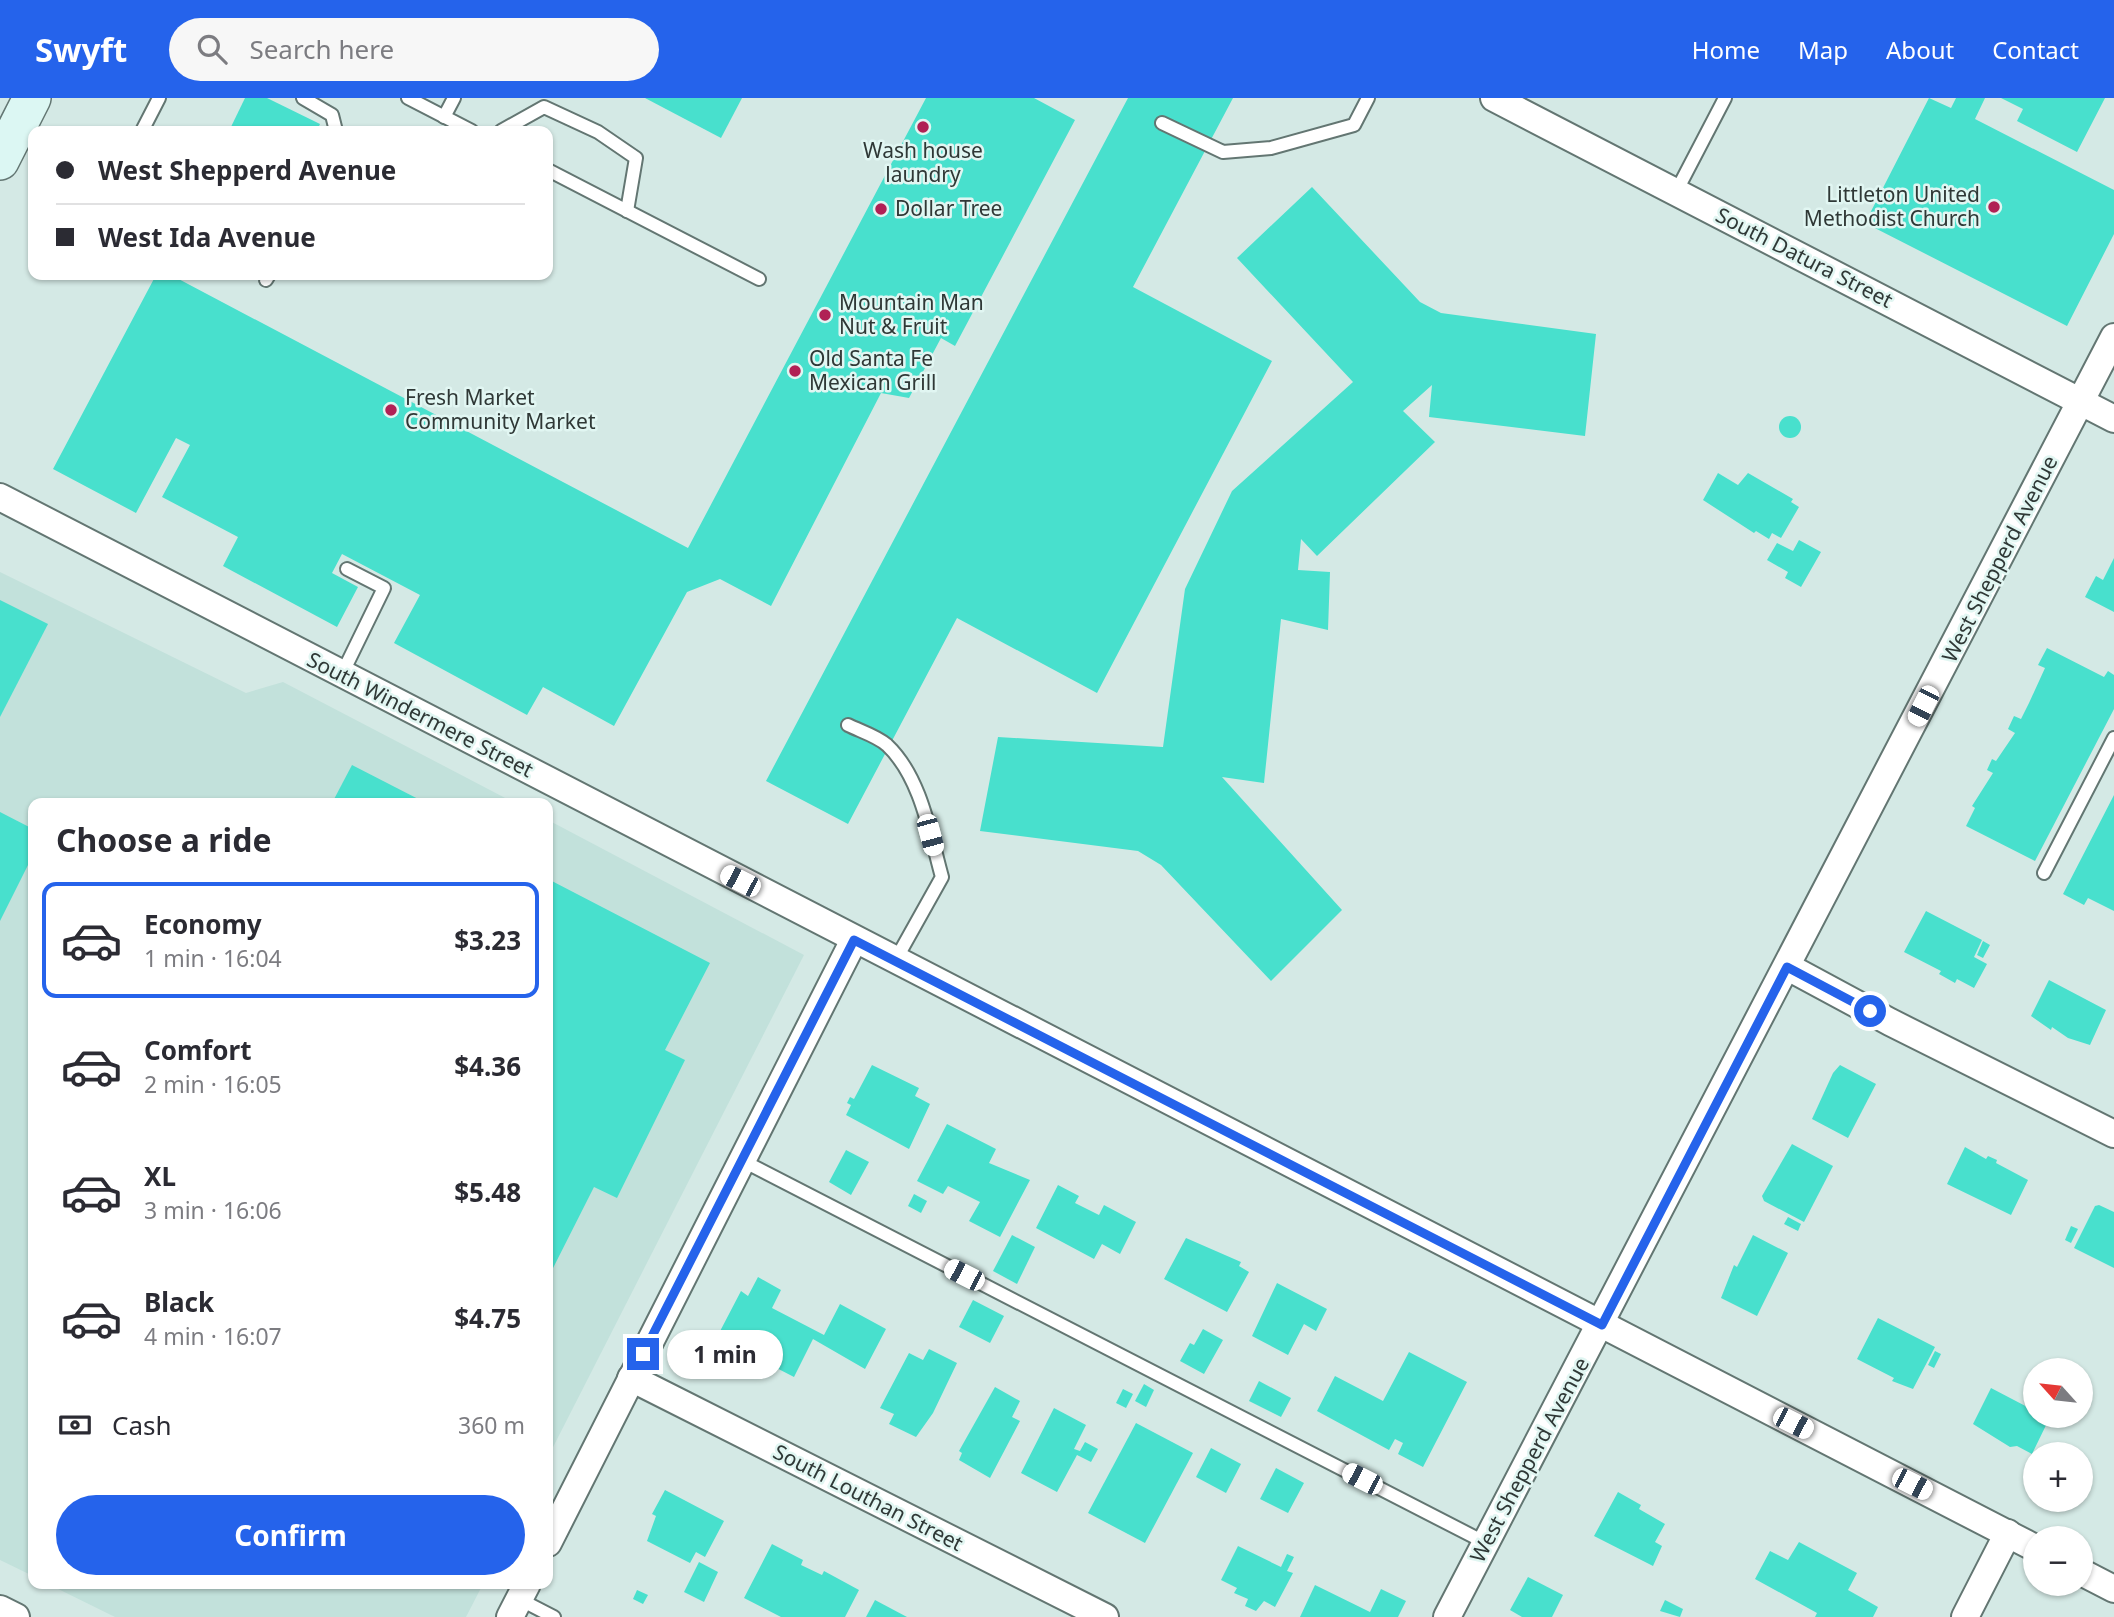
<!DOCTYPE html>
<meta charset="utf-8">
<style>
body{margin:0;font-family:"Noto Sans",sans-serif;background:#f7f7f7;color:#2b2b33;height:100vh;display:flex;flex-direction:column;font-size:26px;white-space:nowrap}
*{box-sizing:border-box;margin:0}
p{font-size:23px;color:#7c7c81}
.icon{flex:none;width:38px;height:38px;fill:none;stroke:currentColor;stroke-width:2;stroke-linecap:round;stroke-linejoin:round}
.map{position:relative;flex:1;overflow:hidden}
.sheet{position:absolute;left:28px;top:700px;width:525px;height:791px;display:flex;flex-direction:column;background:#fff;border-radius:14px;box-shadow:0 2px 5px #0004}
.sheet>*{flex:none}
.top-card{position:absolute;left:28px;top:28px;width:525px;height:154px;border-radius:14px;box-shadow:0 2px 5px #0004;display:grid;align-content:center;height:154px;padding:0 28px;background:#fff}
.needle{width:46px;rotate:297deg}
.controls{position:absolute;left:2023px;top:1260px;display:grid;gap:14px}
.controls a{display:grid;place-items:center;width:70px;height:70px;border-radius:50%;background:#fff;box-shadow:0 2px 5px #0004;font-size:35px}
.end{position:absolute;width:32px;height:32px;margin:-16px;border:9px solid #2563eb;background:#fff;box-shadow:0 0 0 4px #fff}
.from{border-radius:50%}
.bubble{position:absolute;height:49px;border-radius:24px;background:#fff;box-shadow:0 2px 5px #0004;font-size:23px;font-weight:700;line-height:49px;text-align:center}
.car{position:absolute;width:21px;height:42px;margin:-21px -10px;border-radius:9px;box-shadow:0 0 5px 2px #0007;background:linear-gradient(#fff 24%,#345 0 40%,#fff 0 76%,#345 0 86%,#fff 0)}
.top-card b{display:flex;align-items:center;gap:24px;height:66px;font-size:26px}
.top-card b+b{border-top:2px solid #e1e1e2}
.top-card i{width:18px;height:18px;background:#2b2b33}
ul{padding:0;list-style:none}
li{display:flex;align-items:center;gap:21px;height:116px;margin:0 14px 10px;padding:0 14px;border:4px solid transparent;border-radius:14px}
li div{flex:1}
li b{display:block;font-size:26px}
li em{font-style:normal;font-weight:700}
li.current{border-color:#2563eb}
li>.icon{width:63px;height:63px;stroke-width:1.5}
h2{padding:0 28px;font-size:32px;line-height:84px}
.pay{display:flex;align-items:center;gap:18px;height:77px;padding:0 28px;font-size:26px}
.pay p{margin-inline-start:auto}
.cta{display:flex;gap:14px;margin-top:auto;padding:14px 28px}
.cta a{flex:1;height:80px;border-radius:42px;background:#2563eb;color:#fff;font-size:28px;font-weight:700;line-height:80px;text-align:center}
header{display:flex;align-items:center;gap:42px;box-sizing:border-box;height:98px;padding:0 35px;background:#2563eb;color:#fff}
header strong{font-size:33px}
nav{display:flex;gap:38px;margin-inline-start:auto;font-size:24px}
.search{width:490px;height:63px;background:#f7f7f7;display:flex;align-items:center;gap:18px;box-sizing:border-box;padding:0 24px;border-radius:38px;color:#7c7c81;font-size:26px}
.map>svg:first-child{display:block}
</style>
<header>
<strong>Swyft</strong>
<div class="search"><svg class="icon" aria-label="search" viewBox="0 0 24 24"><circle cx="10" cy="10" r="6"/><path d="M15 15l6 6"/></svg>Search here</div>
<nav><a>Home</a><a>Map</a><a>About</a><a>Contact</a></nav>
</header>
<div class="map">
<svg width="2114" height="1519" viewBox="0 0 2114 1519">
<rect width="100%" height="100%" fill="#d4e9e5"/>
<g fill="#c2e1db">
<path d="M0,474l246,121 37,-11 232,121h-482v773l-33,-16z"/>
<path d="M548,722l256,135 -256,502z"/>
<path d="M48,1486h435l-17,33h-351z"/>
</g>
<g fill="#48e0cd">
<path d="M245,0h22l53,26 -3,7h-88z"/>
<path d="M645,0h97l-21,40z"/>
<path d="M926,0h108l41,22 -120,226 -14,-8 -32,60 -28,-5 -110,213 -51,-27 -33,13 -73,134 -71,-39 -16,28 -133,-72 26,-48 -78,-41 -10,19 26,14 -21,40 -114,-61 15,-29 -76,-40 28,-52 -14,-7 -40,75 -83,-44 103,-194h15l517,273z"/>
<path d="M1128,0h105l-100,189 139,74 -175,332 -140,-75 -109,206 -82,-43z"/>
<path d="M1929,0l22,10 5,-10h29l-10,21 139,71v44l-47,92 -202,-103z"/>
<path d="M2001,0h104l-28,54 -60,-31 6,-12z"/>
<path d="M1312,89l108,115 21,11 155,21 -11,102 -156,-19 3,-32 -29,26 32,31 -118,114 -16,-17 -3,31 32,2 -2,58 -47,-11 -17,164 -42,-6 120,133 -71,71 -110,-116 -23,-14 -158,-20 18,-94 165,10 22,-158 47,-98 121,-109 -116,-124z"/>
<circle cx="1790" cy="329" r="11"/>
<path d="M1718,375l20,12 10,-12 45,26 -2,3 8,5 -18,31 -9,-5 -3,6 -13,-8 -2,2 -51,-33z"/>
<path d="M1799,442l22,12 -20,35 -16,-9 3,-6 -21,-12 10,-17 16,8z"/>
<path d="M2114,460v54l-29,-15 11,-21 7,4z"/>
<path d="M0,502l48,24 -48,93z"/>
<path d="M2047,550l57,29 4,-6 6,4v34l-79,152 -69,-35 9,-18 -3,-2 21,-33 -6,-3 5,-11 4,2 19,-28 -7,-4 6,-13 7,3 8,-16 16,-35 -7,-3z"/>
<path d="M352,667l74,38h-94z"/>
<path d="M2114,697v116l-26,-13 -4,7 -21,-11z"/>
<path d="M0,714l33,17v26l-33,66z"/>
<path d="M548,781l162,84 -45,87 20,10 -68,138 -23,-11 -46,91z"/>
<path d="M1926,813l56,29 -8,17 13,7 -13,24 -17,-9 -2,4 -16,-9 2,-3 -37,-19z"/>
<path d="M1983,843l7,4 -7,13 -6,-3z"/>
<path d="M2049,882l57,30 -16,35 -22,-7 -16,-11 -1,3 -20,-14z"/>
<path d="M872,967l47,23 -4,8 15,8 -21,45 -63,-34 5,-10 -4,-2 3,-6 4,2z"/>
<path d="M1840,967l36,19 -28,54 -36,-19 21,-46z"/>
<path d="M947,1026l49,25 -7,14 41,17 -30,57 -31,-16 11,-19 -32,-16 -5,8 -26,-13z"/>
<path d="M1792,1046l41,22 -29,56 -40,-21 -2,-5z"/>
<path d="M1965,1049l21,12 2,-3 9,4 -1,3 32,17 -17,35 -64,-31z"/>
<path d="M846,1052l23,12 -18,33 -22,-13z"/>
<path d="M1058,1087l21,11 -4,7 24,12 5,-10 32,17 -16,32 -18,-10 -8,15 -58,-31z"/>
<path d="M914,1096l13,7 -6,12 -13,-7z"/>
<path d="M2099,1107l15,7v56l-40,-20 21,-42z"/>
<path d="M1788,1119l13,7 -3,7 -14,-7z"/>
<path d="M2071,1128l7,3 -7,14 -6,-3z"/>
<path d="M1012,1137l23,12 -18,37 -24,-13z"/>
<path d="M1753,1137l35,18 -31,63 -36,-18 13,-33 3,2z"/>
<path d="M1186,1140l55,24 -2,4 10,6 -22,40 -63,-33z"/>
<path d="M758,1179l23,13 -9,18 52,27 16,-31 46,25 -21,40 -52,-30 -19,38 -77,-40 24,-46 7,5z"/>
<path d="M1277,1185l50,26 -11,22 -12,-7 -16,31 -36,-19z"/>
<path d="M973,1202l31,16 -14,27 -31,-16z"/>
<path d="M1878,1220l57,29 -22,42 -21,-8 2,-3 -37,-19z"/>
<path d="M1203,1231l20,11 -19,34 -24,-13 10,-18 4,2z"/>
<path d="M929,1251l28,14 -24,50 -17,24 -27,-13 5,-10 -14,-6 29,-55 14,7z"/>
<path d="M1935,1253l6,3 -7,14 -6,-3z"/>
<path d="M1409,1254l58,30 -44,85 -25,-13 5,-11 -8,-4 -6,11 -72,-39 18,-35 48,25z"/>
<path d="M1259,1283l32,17 -10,19 -32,-16z"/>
<path d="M1144,1286l10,6 -8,17 -11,-6z"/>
<path d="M995,1289l25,14 -8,16 8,4 -30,57 -31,-18 3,-7 -3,-2z"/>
<path d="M1991,1290l44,23v5l14,3 -17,35 -15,-8 -7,1 -37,-23z"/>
<path d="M1123,1291l10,5 -7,14 -10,-5z"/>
<path d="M1054,1310l32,17 -12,24 6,2 5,-9 13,7 -7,13 -14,-7 -20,37 -36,-19z"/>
<path d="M1136,1325l57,30 -48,90 -57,-30z"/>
<path d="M1211,1350l30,16 -15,29 -30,-16z"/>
<path d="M1276,1370l28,15 -16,30 -28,-14z"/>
<path d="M665,1392l59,31 -19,36 -9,-5 -6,11 -43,-22 9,-25 -4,-2z"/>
<path d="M1618,1394l23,13 -2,4 26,15 -10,18 7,4 -9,20 -59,-30z"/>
<path d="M1799,1444l58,31 -9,17 30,17 -5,10h-58l2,-4 -62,-34 15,-28 18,9z"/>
<path d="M772,1446l31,16 -2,5 21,10 2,-4 35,19 -14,27h-64l-37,-19z"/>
<path d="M1238,1448l43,21 6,-13 7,3 -7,14 6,2 -18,34 -11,-6 -8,10 -11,-5 3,-7 -14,-6 3,-5 -16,-8z"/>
<path d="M699,1464l19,10 -14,30 -20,-10z"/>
<path d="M1528,1479l35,18 -11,22h-30l-12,-7z"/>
<path d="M1315,1487l55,27 11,-23 25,12 -8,16h-98z"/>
<path d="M637,1492l11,5 -5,9 -10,-5z"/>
<path d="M875,1502l32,17h-41z"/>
<path d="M1665,1502l18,9 -3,8 -20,-6z"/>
</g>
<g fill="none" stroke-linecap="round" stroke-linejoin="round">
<defs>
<g id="service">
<path d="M303,0l29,17 4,16"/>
<path d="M408,0l64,33"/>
<path d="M444,19l10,-19"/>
<path d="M1162,25l61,29 48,-4 83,-23 14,-27"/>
<path d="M142,33l17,-33"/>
<path d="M501,33l43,-24 54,25 38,26 -9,53"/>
<path d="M548,72l211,109"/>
<path d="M1676,94l49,-94"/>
<path d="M266,182l3,-5"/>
<path d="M342,576l42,-86 -37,-19"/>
<path d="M848,627c12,6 29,11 39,20 34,32 43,89 55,132l-47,84"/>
<path d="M2044,775l70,-135"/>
<path d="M741,1062l745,383"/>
<path d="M519,1501l35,18"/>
</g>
<g id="minor">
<path d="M1494,0l620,321"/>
<path d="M0,399l2035,1051"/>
<path d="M1788,869l102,55 224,112"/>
<path d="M631,1280l474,239"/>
<path d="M548,1445l306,-603"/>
<path d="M2081,1474l33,17"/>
<path d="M0,1511l16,8"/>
<path d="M510,1519l17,-33"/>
<path d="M1447,1519l667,-1280"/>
<path d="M1965,1519l43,-84"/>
</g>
<path id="secondary" d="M0,63l32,-63"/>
</defs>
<use href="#service" stroke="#637672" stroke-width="16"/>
<use href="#minor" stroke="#637672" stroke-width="30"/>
<use href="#secondary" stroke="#637672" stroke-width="40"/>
<use href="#service" stroke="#fff" stroke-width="12"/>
<use href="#minor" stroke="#fff" stroke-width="26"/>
<use href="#secondary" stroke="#dcf7f3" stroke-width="37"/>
</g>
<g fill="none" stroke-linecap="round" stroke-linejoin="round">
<path stroke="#2563eb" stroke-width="9" d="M643,1256l211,-414 748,385 185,-358 83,44"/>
</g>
<g fill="#b02155" stroke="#e1f6f2" stroke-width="2.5">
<circle cx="923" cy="29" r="7"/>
<circle cx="1994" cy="109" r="7"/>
<circle cx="881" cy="111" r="7"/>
<circle cx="825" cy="217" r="7"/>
<circle cx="795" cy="273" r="7"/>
<circle cx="391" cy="312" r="7"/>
</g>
<g text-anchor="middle" stroke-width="5" stroke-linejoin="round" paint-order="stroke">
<g font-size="21" fill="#2f3836" stroke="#e1f6f2" text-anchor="start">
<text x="923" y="60" text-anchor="middle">Wash house<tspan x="923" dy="24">laundry</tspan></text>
<text x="1980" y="104" text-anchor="end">Littleton United<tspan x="1980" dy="24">Methodist Church</tspan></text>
<text x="895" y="118">Dollar Tree</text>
<text x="839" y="212">Mountain Man<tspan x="839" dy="24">Nut &amp; Fruit</tspan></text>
<text x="809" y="268">Old Santa Fe<tspan x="809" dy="24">Mexican Grill</tspan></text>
<text x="405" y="307">Fresh Market<tspan x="405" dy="24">Community Market</tspan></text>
</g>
<g font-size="21" fill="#2f3836" stroke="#e1f6f2">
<text transform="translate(1804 160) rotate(27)" y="7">South Datura Street</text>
<text transform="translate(2000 461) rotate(-63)" y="7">West Shepperd Avenue</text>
<text transform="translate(420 617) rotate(27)" y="7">South Windermere Street</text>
<text transform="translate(1530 1362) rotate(-62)" y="7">West Shepperd Avenue</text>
<text transform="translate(868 1400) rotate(27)" y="7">South Louthan Street</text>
</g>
</g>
</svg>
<div class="controls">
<a><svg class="needle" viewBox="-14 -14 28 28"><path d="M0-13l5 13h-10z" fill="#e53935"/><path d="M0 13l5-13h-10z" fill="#7c7c81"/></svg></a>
<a>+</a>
<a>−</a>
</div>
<i class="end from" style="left:1870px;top:913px"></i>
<i class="end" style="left:643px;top:1256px"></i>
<div class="bubble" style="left:667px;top:1232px;width:116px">1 min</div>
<i class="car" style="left:1923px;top:608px;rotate:207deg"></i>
<i class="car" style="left:930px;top:737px;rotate:165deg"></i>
<i class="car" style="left:740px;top:783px;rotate:297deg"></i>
<i class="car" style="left:964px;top:1177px;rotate:297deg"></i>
<i class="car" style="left:1793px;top:1325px;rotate:117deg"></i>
<i class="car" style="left:1362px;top:1381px;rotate:297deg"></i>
<i class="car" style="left:1912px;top:1386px;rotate:117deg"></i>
<div class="top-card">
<b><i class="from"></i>West Shepperd Avenue</b>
<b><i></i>West Ida Avenue</b>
</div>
<section class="sheet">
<h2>Choose a ride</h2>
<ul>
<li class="current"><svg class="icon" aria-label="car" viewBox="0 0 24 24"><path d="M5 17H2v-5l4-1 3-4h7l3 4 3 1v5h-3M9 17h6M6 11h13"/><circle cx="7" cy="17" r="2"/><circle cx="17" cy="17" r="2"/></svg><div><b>Economy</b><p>1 min · 16:04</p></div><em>$3.23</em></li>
<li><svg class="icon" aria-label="car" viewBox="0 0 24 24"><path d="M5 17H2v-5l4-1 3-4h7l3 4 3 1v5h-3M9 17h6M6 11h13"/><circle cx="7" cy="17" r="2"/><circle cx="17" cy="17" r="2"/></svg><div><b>Comfort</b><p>2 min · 16:05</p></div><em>$4.36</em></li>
<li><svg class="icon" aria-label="car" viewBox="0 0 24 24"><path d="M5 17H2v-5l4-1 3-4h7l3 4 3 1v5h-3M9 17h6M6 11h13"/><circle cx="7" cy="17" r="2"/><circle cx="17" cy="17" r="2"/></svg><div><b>XL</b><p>3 min · 16:06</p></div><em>$5.48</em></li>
<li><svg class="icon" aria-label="car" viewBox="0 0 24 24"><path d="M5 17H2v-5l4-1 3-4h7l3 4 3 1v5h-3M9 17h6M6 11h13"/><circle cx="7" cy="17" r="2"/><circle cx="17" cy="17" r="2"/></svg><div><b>Black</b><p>4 min · 16:07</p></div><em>$4.75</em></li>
</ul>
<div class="pay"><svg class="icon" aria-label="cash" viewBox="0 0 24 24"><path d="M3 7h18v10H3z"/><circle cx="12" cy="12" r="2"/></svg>Cash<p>360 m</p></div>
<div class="cta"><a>Confirm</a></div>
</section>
</div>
